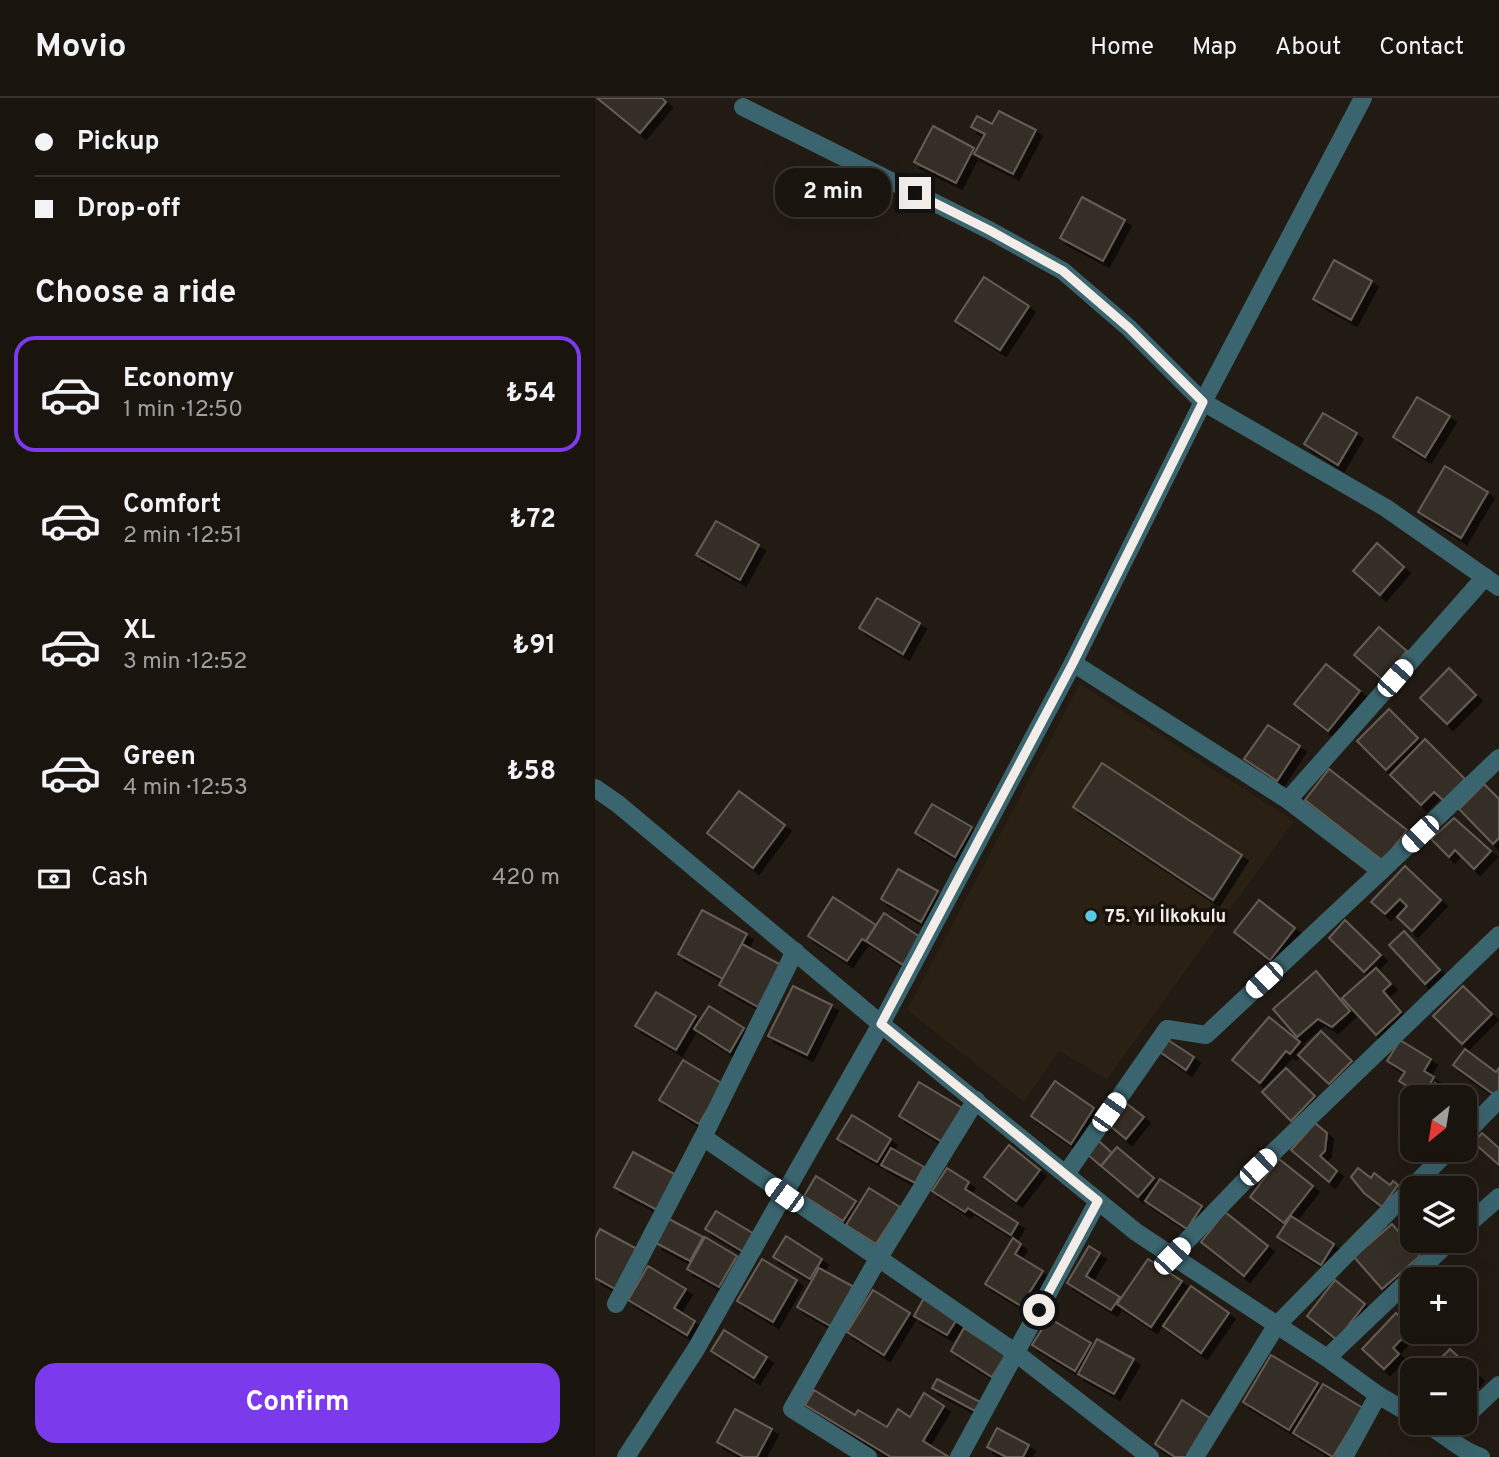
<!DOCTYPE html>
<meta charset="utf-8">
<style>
body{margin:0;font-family:Overpass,sans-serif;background:#231d18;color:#f1f3f6;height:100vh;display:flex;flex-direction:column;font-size:26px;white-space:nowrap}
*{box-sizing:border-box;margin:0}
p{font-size:23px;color:#9f9e9e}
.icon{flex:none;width:38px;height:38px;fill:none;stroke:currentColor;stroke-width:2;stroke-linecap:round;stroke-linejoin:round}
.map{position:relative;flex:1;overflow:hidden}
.panel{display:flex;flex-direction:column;background:#1a140f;width:595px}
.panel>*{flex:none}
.hud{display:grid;align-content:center;height:154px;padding:0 35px;background:#1a140f}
.needle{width:46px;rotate:210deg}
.fabs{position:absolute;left:805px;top:987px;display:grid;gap:14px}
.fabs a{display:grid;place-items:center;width:77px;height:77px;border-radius:14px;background:#1a140f;box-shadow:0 7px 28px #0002,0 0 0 2px #38332f;font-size:35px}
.end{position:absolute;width:32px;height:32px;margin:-16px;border:9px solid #f2ede8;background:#111;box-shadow:0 0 0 4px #111}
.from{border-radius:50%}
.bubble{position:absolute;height:49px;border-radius:21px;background:#1a140f;box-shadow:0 7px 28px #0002,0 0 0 2px #38332f;font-size:23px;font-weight:700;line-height:49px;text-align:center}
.car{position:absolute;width:21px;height:42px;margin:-21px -10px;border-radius:9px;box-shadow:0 0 5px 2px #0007;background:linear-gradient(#fff 24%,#345 0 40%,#fff 0 76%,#345 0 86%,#fff 0)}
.hud b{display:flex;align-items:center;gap:24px;height:66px;font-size:26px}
.hud b+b{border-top:2px solid #38332f}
.hud i{width:18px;height:18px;background:#f1f3f6}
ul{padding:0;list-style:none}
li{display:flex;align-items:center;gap:21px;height:116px;margin:0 14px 10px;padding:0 21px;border:4px solid transparent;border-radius:21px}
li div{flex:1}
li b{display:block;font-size:26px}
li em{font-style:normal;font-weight:700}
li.on{border-color:#7c3aed}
li>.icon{width:63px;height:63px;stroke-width:1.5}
h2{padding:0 35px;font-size:32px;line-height:84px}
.pay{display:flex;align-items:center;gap:18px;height:77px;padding:0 35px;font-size:26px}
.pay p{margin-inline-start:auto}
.button{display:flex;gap:14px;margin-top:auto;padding:14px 35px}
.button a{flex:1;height:80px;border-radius:21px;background:#7c3aed;color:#fff;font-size:28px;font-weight:700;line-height:80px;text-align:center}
header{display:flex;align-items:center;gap:42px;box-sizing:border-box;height:98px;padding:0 35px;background:#1a140f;border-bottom:2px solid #38332f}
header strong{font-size:33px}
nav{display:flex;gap:38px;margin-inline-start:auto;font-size:24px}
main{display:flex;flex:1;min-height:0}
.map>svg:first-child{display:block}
</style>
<header>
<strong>Movio</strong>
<nav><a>Home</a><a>Map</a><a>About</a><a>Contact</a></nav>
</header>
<main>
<section class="panel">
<div class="hud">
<b><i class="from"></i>Pickup</b>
<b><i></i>Drop-off</b>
</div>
<h2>Choose a ride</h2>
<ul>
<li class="on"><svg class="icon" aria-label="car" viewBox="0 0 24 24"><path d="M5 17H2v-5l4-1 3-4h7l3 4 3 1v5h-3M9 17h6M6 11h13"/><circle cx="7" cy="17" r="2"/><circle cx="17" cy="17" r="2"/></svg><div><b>Economy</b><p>1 min · 12:50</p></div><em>₺54</em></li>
<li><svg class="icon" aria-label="car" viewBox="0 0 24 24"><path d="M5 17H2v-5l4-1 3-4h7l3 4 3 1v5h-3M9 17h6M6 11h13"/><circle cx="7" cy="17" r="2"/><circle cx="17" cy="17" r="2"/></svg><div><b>Comfort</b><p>2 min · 12:51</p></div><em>₺72</em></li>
<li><svg class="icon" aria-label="car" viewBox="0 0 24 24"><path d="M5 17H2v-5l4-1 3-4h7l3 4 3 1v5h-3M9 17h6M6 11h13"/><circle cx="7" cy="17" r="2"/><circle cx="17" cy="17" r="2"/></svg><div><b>XL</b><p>3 min · 12:52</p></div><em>₺91</em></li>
<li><svg class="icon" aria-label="car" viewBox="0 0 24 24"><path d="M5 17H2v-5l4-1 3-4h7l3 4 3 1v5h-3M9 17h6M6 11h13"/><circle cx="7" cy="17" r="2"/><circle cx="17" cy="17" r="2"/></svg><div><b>Green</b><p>4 min · 12:53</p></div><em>₺58</em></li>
</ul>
<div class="pay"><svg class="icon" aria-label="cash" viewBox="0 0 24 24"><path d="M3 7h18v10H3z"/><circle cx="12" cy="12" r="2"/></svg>Cash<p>420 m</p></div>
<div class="button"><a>Confirm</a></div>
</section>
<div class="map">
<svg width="904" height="1359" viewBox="0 0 904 1359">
<defs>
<filter id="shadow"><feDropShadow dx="6" dy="6" stdDeviation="0" flood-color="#0009"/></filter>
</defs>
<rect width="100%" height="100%" fill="#221b14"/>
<path fill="#2a2013" d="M485,586l214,137 -187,258 -48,-28 -35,51 -117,-92z"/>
<g fill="#362f27" stroke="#655d55" stroke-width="2" filter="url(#shadow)">
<path d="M2,0h65l4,4 -26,31z"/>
<path d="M404,13l37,19 -23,44 -39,-20 11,-20 -14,-7 6,-11 15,8z"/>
<path d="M338,28l41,22 -18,35 -42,-21z"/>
<path d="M487,99l43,23 -22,41 -43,-23z"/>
<path d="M739,162l38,21 -21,39 -38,-21z"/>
<path d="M389,179l45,29 -29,44 -45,-29z"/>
<path d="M822,299l33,19 -25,41 -32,-20z"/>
<path d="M728,315l34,20 -19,32 -34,-21z"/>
<path d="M850,368l43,26 -27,46 -43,-26z"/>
<path d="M121,423l43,24 -19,35 -44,-25z"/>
<path d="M782,445l27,24 -24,28 -27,-24z"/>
<path d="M282,500l43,25 -17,31 -44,-26z"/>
<path d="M784,529l28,24 -24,29 -29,-25z"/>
<path d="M731,566l34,27 -32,40 -34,-27z"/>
<path d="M854,570l27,27 -29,29 -27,-26z"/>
<path d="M794,611l29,29 -32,32 -29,-29z"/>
<path d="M673,627l32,21 -23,35 -33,-22z"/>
<path d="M830,641l40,40 -21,22 -10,-9 -13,13 -31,-30z"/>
<path d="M507,665l140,92 -29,45 -140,-93z"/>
<path d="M734,671l78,61 -24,31 -78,-61z"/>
<path d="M889,686l15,15v39l-6,6 -34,-35z"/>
<path d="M144,693l46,34 -32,43 -46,-35z"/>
<path d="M337,706l40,23 -17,30 -40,-24z"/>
<path d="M859,720l37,33 -17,18 -19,-19 -6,7 -18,-18z"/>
<path d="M810,768l36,34 -29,31 -15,-14 10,-11 -7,-7 -15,15 -14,-12z"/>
<path d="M303,771l40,22 -17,31 -40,-23z"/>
<path d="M238,799l43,28 -10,16 -4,-2 -15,22 -39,-25z"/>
<path d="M664,802l36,28 -25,32 -36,-28z"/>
<path d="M107,812l45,24 -24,45 -45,-25z"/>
<path d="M289,815l36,24 -17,28 -37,-24z"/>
<path d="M750,822l36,35 -17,17 -35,-34z"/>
<path d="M809,833l36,39 -15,14 -36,-39z"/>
<path d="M147,846l39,21 -23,42 -39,-22z"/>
<path d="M781,870l15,16 -8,7 18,21 -25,23 -34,-37z"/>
<path d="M721,873l34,40 -18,16 -14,-8 -21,18 -24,-28z"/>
<path d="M198,888l39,19 -25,50 -39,-19z"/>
<path d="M868,888l29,28 -30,30 -29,-28z"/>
<path d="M61,894l40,24 -20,34 -41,-24z"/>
<path d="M114,908l35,22 -14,24 -36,-23z"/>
<path d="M674,919l31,25 -10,12 -4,-3 -26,32 -28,-23z"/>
<path d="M726,933l31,30 -23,23 -31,-29z"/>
<path d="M570,940l29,19 -8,13 -29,-20z"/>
<path d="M805,942l31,19 -7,12 10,6 -11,19 -24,-15 6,-9 -18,-11z"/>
<path d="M870,951l31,23 3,-4v24l-3,4 -43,-31z"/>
<path d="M88,962l40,24 -24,40 -40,-24z"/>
<path d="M691,970l29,28 -24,25 -29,-29z"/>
<path d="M460,983l39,27 -23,36 -40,-28z"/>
<path d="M324,984l45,27 -20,34 -45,-27z"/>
<path d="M840,985l16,14h-28z"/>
<path d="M531,1005l18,14 -18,22 -17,-14z"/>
<path d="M257,1017l39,24 -14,23 -40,-23z"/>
<path d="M720,1025l12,10 -2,18 -5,5 17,15 -8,11 -38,-32z"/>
<path d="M887,1035l17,15v17l-25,-22z"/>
<path d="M504,1043l13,12 -11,13 -14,-12z"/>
<path d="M414,1047l31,25 -24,31 -32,-24z"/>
<path d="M522,1049l37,31 -16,19 -37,-31z"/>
<path d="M296,1050l33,19 -9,16 -34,-18z"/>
<path d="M38,1054l43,23 -19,35 -43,-23z"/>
<path d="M684,1061l34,27 -29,37 -34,-26z"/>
<path d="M352,1070l22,14 -4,7 53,34 -7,12 -43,-27 -3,4 -33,-21z"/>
<path d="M763,1070l13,10 3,-5 16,12 3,-4 5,4 -16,22 -18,-14 -13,-16z"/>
<path d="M221,1078l40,25 -13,20 -39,-25z"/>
<path d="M565,1081l42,27 -15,23 -42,-28z"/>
<path d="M274,1090l31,19 -24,37 -30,-19z"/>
<path d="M817,1105v23l-11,-12z"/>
<path d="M121,1113l40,24 -11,18 -40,-24z"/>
<path d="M630,1114l43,34 -24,30 -43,-34z"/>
<path d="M696,1118l43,28 -13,21 -44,-28z"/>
<path d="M74,1121l34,18 -13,24 -34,-18z"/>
<path d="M797,1126l28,32 -38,33 -28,-32z"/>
<path d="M5,1131l37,20 -22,40 -20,-11v-40z"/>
<path d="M191,1138l36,23 -12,20 -37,-22z"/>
<path d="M110,1139l32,19 -18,31 -32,-18z"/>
<path d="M418,1140l8,6 -6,10 28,17 -22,35 -36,-22z"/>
<path d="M494,1148l11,7 -14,23 34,21 -9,13 -44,-27z"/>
<path d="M167,1161l35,21 -24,42 -36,-21z"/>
<path d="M553,1161l34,22 -31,46 -34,-23z"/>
<path d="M53,1168l38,23 -12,19 21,13 -8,14 -59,-35z"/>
<path d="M224,1170l35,19 -22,40 -35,-20z"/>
<path d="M740,1182l30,24 -28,36 -30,-24z"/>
<path d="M596,1188l38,27 -28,40 -38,-27z"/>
<path d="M278,1192l37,23 -26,42 -37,-23z"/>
<path d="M330,1198l34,20 -12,19 -33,-19z"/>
<path d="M801,1215l16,15 -19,20 6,6 -15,15 -22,-20z"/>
<path d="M454,1220l42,25 -16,28 -43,-26z"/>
<path d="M369,1230l42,27 -14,22 -41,-26z"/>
<path d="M129,1232l43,27 -13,21 -43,-27z"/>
<path d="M502,1241l37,20 -20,35 -36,-20z"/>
<path d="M855,1251l28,26 -13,15v-20h-36z"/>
<path d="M676,1257l47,28 -29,47 -46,-28z"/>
<path d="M342,1281l43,23 -5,9 -43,-23z"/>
<path d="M728,1286l40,24 -30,49 -40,-24z"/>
<path d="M219,1292l41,25 3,-5 29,17 11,-18 12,8 14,-24 20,13 -21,35 26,16h-58l-86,-52z"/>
<path d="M587,1302l31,20 -23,37h-15l-20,-13z"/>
<path d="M140,1311l37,20 -15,28h-13l-27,-15z"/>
<path d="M402,1330l32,17 -6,12h-17l-19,-10z"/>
</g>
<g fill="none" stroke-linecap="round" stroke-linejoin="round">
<g stroke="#3a646e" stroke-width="18">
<path d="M148,9l246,123 74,41 66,57 74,74 183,106 113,79"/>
<path d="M0,690l23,16 263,220 255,208 191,126 51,37 34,20"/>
<path d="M693,702l197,-223"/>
<path d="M786,773l118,-113"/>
<path d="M200,853l-92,186 313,216 134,104"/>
<path d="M870,1036l34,-35"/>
<path d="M471,1076l101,-145 39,6 175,-164 -93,-71 -215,-137"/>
<path d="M870,1129l34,-30"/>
<path d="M577,1158l86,-89 241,-232"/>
<path d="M21,1206l87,-167"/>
<path d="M732,1260l123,-117"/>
<path d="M870,1319l34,-32"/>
<path d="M830,1325c19,11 35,27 56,34"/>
<path d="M31,1359l70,-108 185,-325 192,-361 130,-261 160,-304"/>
<path d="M273,1359l-76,-48 86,-150 98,-159"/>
<path d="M364,1359l139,-256"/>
<path d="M600,1359l81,-131 173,-176"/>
<path d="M749,1359l34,-62"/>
</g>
</g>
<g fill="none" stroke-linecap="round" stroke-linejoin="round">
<path stroke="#f2ede8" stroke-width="9" d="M320,95l74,37 74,41 66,57 74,74 -130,261 -192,361 217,177 -59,109"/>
</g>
<circle fill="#58c9e3" stroke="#18120b" stroke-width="2.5" cx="496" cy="818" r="7"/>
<g text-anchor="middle" stroke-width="7" stroke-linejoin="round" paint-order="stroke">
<g font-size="18" font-weight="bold" fill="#f2ede8" stroke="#18120b" text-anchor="start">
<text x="510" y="824">75. Yıl İlkokulu</text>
</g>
</g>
</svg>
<div class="fabs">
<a><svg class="needle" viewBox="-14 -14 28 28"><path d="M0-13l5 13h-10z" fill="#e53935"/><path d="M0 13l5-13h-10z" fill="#9f9e9e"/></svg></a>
<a><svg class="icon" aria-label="layers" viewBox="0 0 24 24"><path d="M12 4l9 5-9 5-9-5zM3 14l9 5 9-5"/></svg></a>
<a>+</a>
<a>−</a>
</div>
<i class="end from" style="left:444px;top:1212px"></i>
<i class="end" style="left:320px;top:95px"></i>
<div class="bubble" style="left:180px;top:70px;width:116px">2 min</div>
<i class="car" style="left:800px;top:580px;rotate:41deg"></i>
<i class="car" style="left:825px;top:736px;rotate:226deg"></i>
<i class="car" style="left:669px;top:882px;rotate:227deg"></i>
<i class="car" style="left:514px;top:1014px;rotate:35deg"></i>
<i class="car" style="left:663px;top:1069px;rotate:46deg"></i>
<i class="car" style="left:189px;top:1097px;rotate:306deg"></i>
<i class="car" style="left:577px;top:1158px;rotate:44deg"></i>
</div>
</main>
